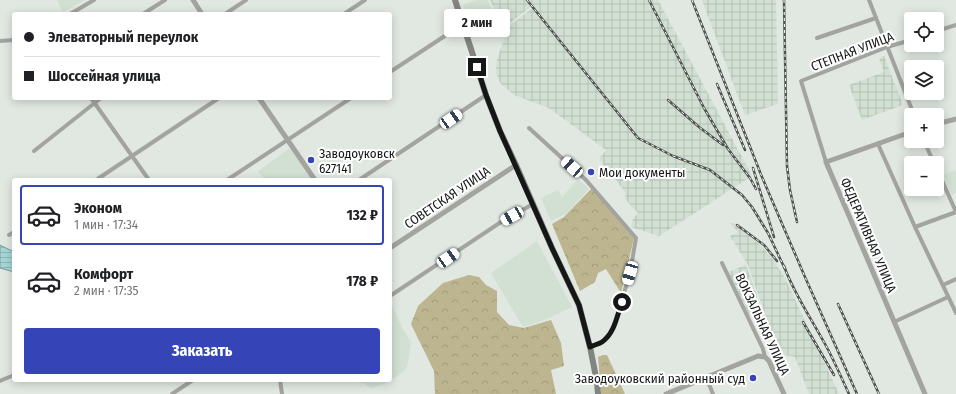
<!DOCTYPE html>
<html lang="ru">
<meta charset="utf-8">
<style>
body{margin:0;font-family:"Fira Sans Condensed",sans-serif;background:#f2f2f2;color:#202124;height:100vh;display:flex;flex-direction:column;font-size:15px;white-space:nowrap}
*{box-sizing:border-box;margin:0}
p{font-size:13px;color:#757577}
.icon{flex:none;width:22px;height:22px;fill:none;stroke:currentColor;stroke-width:2;stroke-linecap:round;stroke-linejoin:round}
.map{position:relative;flex:1;overflow:hidden}
.drawer{position:absolute;left:12px;top:178px;width:380px;height:204px;display:flex;flex-direction:column;background:#fff;border-radius:4px;box-shadow:0 2px 10px #0003}
.drawer>*{flex:none}
.banner{position:absolute;left:12px;top:12px;width:380px;height:88px;border-radius:4px;box-shadow:0 2px 10px #0003;display:grid;align-content:center;height:88px;padding:0 12px;background:#fff}
.tools{position:absolute;left:904px;top:12px;display:grid;gap:8px}
.tools a{display:grid;place-items:center;width:40px;height:40px;border-radius:4px;background:#fff;box-shadow:0 2px 10px #0003;font-size:20px}
.end{position:absolute;width:18px;height:18px;margin:-9px;border:5px solid #141715;background:#fff;box-shadow:0 0 0 2px #fff}
.from{border-radius:50%}
.bubble{position:absolute;height:28px;border-radius:4px;background:#fff;box-shadow:0 2px 10px #0003;font-size:13px;font-weight:700;line-height:28px;text-align:center}
.car{position:absolute;width:12px;height:24px;margin:-12px -6px;border-radius:5px;box-shadow:0 0 3px 1px #0007;background:linear-gradient(#fff 24%,#345 0 40%,#fff 0 76%,#345 0 86%,#fff 0)}
.banner b{display:flex;align-items:center;gap:14px;height:38px;font-size:15px}
.banner b+b{border-top:1px solid #e0e0e0}
.banner i{width:10px;height:10px;background:#202124}
ul{padding:7px 0 0;list-style:none}
li{display:flex;align-items:center;gap:12px;height:60px;margin:0 8px 6px;padding:0 4px;border:2px solid transparent;border-radius:4px}
li div{flex:1}
li b{display:block;font-size:15px}
li em{font-style:normal;font-weight:700}
li.on{border-color:#3545b7}
li>.icon{width:36px;height:36px;stroke-width:1.5}
.primary-button{display:flex;gap:8px;margin-top:auto;padding:8px 12px}
.primary-button a{flex:1;height:46px;border-radius:4px;background:#3545b7;color:#fff;font-size:16px;font-weight:700;line-height:46px;text-align:center}
.map>svg:first-child{display:block}
</style>
<div class="map">
<svg width="956" height="394" viewBox="0 0 956 394">
<defs>
<pattern id="industrial-grid" width="8" height="8" patternUnits="userSpaceOnUse"><rect width="8" height="8" fill="#d2e0d3"/><path d="M0 4h8M4 0v8" fill="none" stroke="#b3bfb4"/></pattern>
<pattern id="forest-crowns" width="20" height="18" patternUnits="userSpaceOnUse"><rect width="20" height="18" fill="#bcb590"/><path d="M2 6a3 3 0 1 1 6 0M12 15a3 3 0 1 1 6 0" fill="none" stroke="#a19b7b"/></pattern>
<pattern id="water-rules" width="6" height="5" patternUnits="userSpaceOnUse"><rect width="6" height="5" fill="#a5d6d6"/><path d="M0 2.5h6" fill="none" stroke="#8db7b7"/></pattern>
</defs>
<rect width="100%" height="100%" fill="#e0e8e1"/>
<g fill="#d2e0d3">
<path d="M57,0h28l-22,12z"/>
<path d="M475,0h13l6,17 -22,9 -9,-21z"/>
<path d="M290,148l23,32h-48l-7,-9z"/>
<path d="M956,170v23l-4,2 -9,-20z"/>
<path d="M578,179l11,10 -22,24 -16,8 -10,-23 17,-8 4,7z"/>
<path d="M537,241l35,66 -25,12 -24,8 -32,-54z"/>
<path d="M390,302l13,27 8,13 -3,21 -3,8 -17,11 -16,6 -15,-8h33z"/>
</g>
<g fill="url(#industrial-grid)">
<path d="M490,0h36l5,7 -27,20z"/>
<path d="M530,0h128l94,176 -93,60 -28,-9 2,-8 5,-6 -13,-14 1,-6 -27,-34 7,-9 -57,-42 -35,-13 -14,-12 -4,-11 1,-12 11,-33 26,-20z"/>
<path d="M702,0h74l2,104 -33,11z"/>
<path d="M884,56l19,49 -41,15 -13,-35 35,-13 -5,-14z"/>
<path d="M731,223l4,1 25,21 12,13 13,20 54,116h-30l-14,-37 -16,-3 -31,-89 -18,-29 8,-3z"/>
<path d="M746,265l17,47 -14,4 -21,-44z"/>
</g>
<g fill="url(#forest-crowns)">
<path d="M592,188l42,50 -13,55 -15,-24 -8,4 -3,9 -15,9 -28,-67 12,-7z"/>
<path d="M469,275l10,2 7,8 11,6v21l12,13 15,3 27,-8 10,23 3,23 -13,4 5,24h-121l-1,-23 -23,-47 7,-18 25,-23z"/>
<path d="M603,355h4l18,39h-24l-3,-37z"/>
</g>
<path fill="url(#water-rules)" stroke="#7a9d9c" d="M0,245l14,7v20l-14,-4z"/>
<g fill="none" stroke-linecap="round" stroke-linejoin="round">
<g stroke="#a3a4a0" stroke-width="4">
<path d="M869,0l45,115"/>
<path d="M70,14l24,-14"/>
<path d="M143,14l22,-14"/>
<path d="M225,14l21,-14"/>
<path d="M344,14l21,-14"/>
<path d="M937,31l19,-6"/>
<path d="M817,38l59,-20"/>
<path d="M0,41l14,-1"/>
<path d="M390,72l73,-48"/>
<path d="M91,98l58,82"/>
<path d="M529,128l57,52 50,58 -6,35 -15,50 -5,10 -8,9 -12,5"/>
<path d="M924,141l10,22"/>
<path d="M878,144l37,83 41,86"/>
<path d="M34,151l67,-53"/>
<path d="M826,162l-25,-81 86,-34 24,-7"/>
<path d="M937,169l19,43"/>
<path d="M96,180l123,-82"/>
<path d="M227,180l124,-82"/>
<path d="M359,180l127,-85"/>
<path d="M915,227l41,-15"/>
<path d="M9,235l5,-3"/>
<path d="M722,263l41,86 2,8"/>
<path d="M943,285l13,-6"/>
<path d="M390,296l111,-74 32,-18"/>
<path d="M894,322l54,-25"/>
<path d="M706,377l7,17"/>
<path d="M280,380l2,14"/>
<path d="M0,381l14,-6"/>
<path d="M172,394l21,-14"/>
</g>
<g stroke="#a3a4a0" stroke-width="5">
<path d="M193,0l9,14"/>
<path d="M259,98l56,82"/>
<path d="M937,124l19,-5"/>
<path d="M911,132l-85,30 99,232"/>
<path d="M390,248l126,-83"/>
<path d="M666,394l92,-38 7,1 4,4 15,33"/>
</g>
<path stroke="#82847f" stroke-width="6" d="M455,0l31,95 14,36 16,34 36,83 27,57 11,42 7,35 1,12"/>
<defs>
<g id="rail">
<path d="M527,0l111,138 35,18 37,14 32,25 10,12 16,26 17,36"/>
<path d="M649,0l55,108 24,41 22,29 6,11"/>
<path d="M692,0l70,177 43,100 52,117"/>
<path d="M784,0l3,166 3,24 7,32"/>
<path d="M717,84l28,66"/>
<path d="M668,100l31,27 24,18"/>
<path d="M753,168l21,69"/>
<path d="M737,225l27,20 13,16"/>
<path d="M784,266c10,28 27,52 41,78 9,16 16,33 24,50"/>
<path d="M838,304l41,90"/>
<path d="M803,322l31,53"/>
</g>
</defs>
<use href="#rail" stroke="#4e524f" stroke-width="2.5"/>
<use href="#rail" stroke="#fff" stroke-width="1" stroke-dasharray="3" stroke-linecap="butt"/>
</g>
<g fill="none" stroke-linecap="round" stroke-linejoin="round">
<path stroke="#141715" stroke-width="5" d="M477,67l9,28 14,36 52,117 27,57 11,42c4,-2 9,-3 12,-5 13,-9 15,-27 20,-40"/>
</g>
<g fill="#3545b7" stroke="#fff" stroke-width="1.5">
<circle cx="311" cy="160" r="4"/>
<circle cx="591" cy="172" r="4"/>
<circle cx="753" cy="378" r="4"/>
</g>
<g text-anchor="middle" stroke-width="4" stroke-linejoin="round" paint-order="stroke">
<g font-size="13" fill="#141715" stroke="#fff">
<text transform="translate(852 51) rotate(-21)" y="5">СТЕПНАЯ УЛИЦА</text>
<text transform="translate(447 197) rotate(-34)" y="5">СОВЕТСКАЯ УЛИЦА</text>
<text transform="translate(869 235) rotate(67)" y="5">ФЕДЕРАТИВНАЯ УЛИЦА</text>
<text transform="translate(763 324) rotate(65)" y="5">ВОКЗАЛЬНАЯ УЛИЦА</text>
</g>
<g font-size="13" fill="#141715" stroke="#fff" text-anchor="start">
<text x="319" y="158">Заводоуковск<tspan x="319" dy="15">627141</tspan></text>
<text x="599" y="177">Мои документы</text>
<text x="745" y="383" text-anchor="end">Заводоуковский районный суд</text>
</g>
</g>
</svg>
<div class="tools">
<a><svg class="icon" aria-label="locate" viewBox="0 0 24 24"><circle cx="12" cy="12" r="6"/><path d="M12 2v4M12 18v4M2 12h4M18 12h4"/></svg></a>
<a><svg class="icon" aria-label="layers" viewBox="0 0 24 24"><path d="M12 4l9 5-9 5-9-5zM3 14l9 5 9-5"/></svg></a>
<a>+</a>
<a>−</a>
</div>
<i class="end from" style="left:622px;top:302px"></i>
<i class="end" style="left:477px;top:67px"></i>
<div class="bubble" style="left:444px;top:9px;width:66px">2 мин</div>
<i class="car" style="left:451px;top:119px;rotate:56deg"></i>
<i class="car" style="left:572px;top:167px;rotate:312deg"></i>
<i class="car" style="left:512px;top:216px;rotate:240deg"></i>
<i class="car" style="left:448px;top:258px;rotate:56deg"></i>
<i class="car" style="left:630px;top:273px;rotate:196deg"></i>
<div class="banner">
<b><i class="from"></i>Элеваторный переулок</b>
<b><i></i>Шоссейная улица</b>
</div>
<section class="drawer">
<ul>
<li class="on"><svg class="icon" aria-label="car" viewBox="0 0 24 24"><path d="M5 17H2v-5l4-1 3-4h7l3 4 3 1v5h-3M9 17h6M6 11h13"/><circle cx="7" cy="17" r="2"/><circle cx="17" cy="17" r="2"/></svg><div><b>Эконом</b><p>1 мин · 17:34</p></div><em>132 ₽</em></li>
<li><svg class="icon" aria-label="car" viewBox="0 0 24 24"><path d="M5 17H2v-5l4-1 3-4h7l3 4 3 1v5h-3M9 17h6M6 11h13"/><circle cx="7" cy="17" r="2"/><circle cx="17" cy="17" r="2"/></svg><div><b>Комфорт</b><p>2 мин · 17:35</p></div><em>178 ₽</em></li>
</ul>
<div class="primary-button"><a>Заказать</a></div>
</section>
</div>
